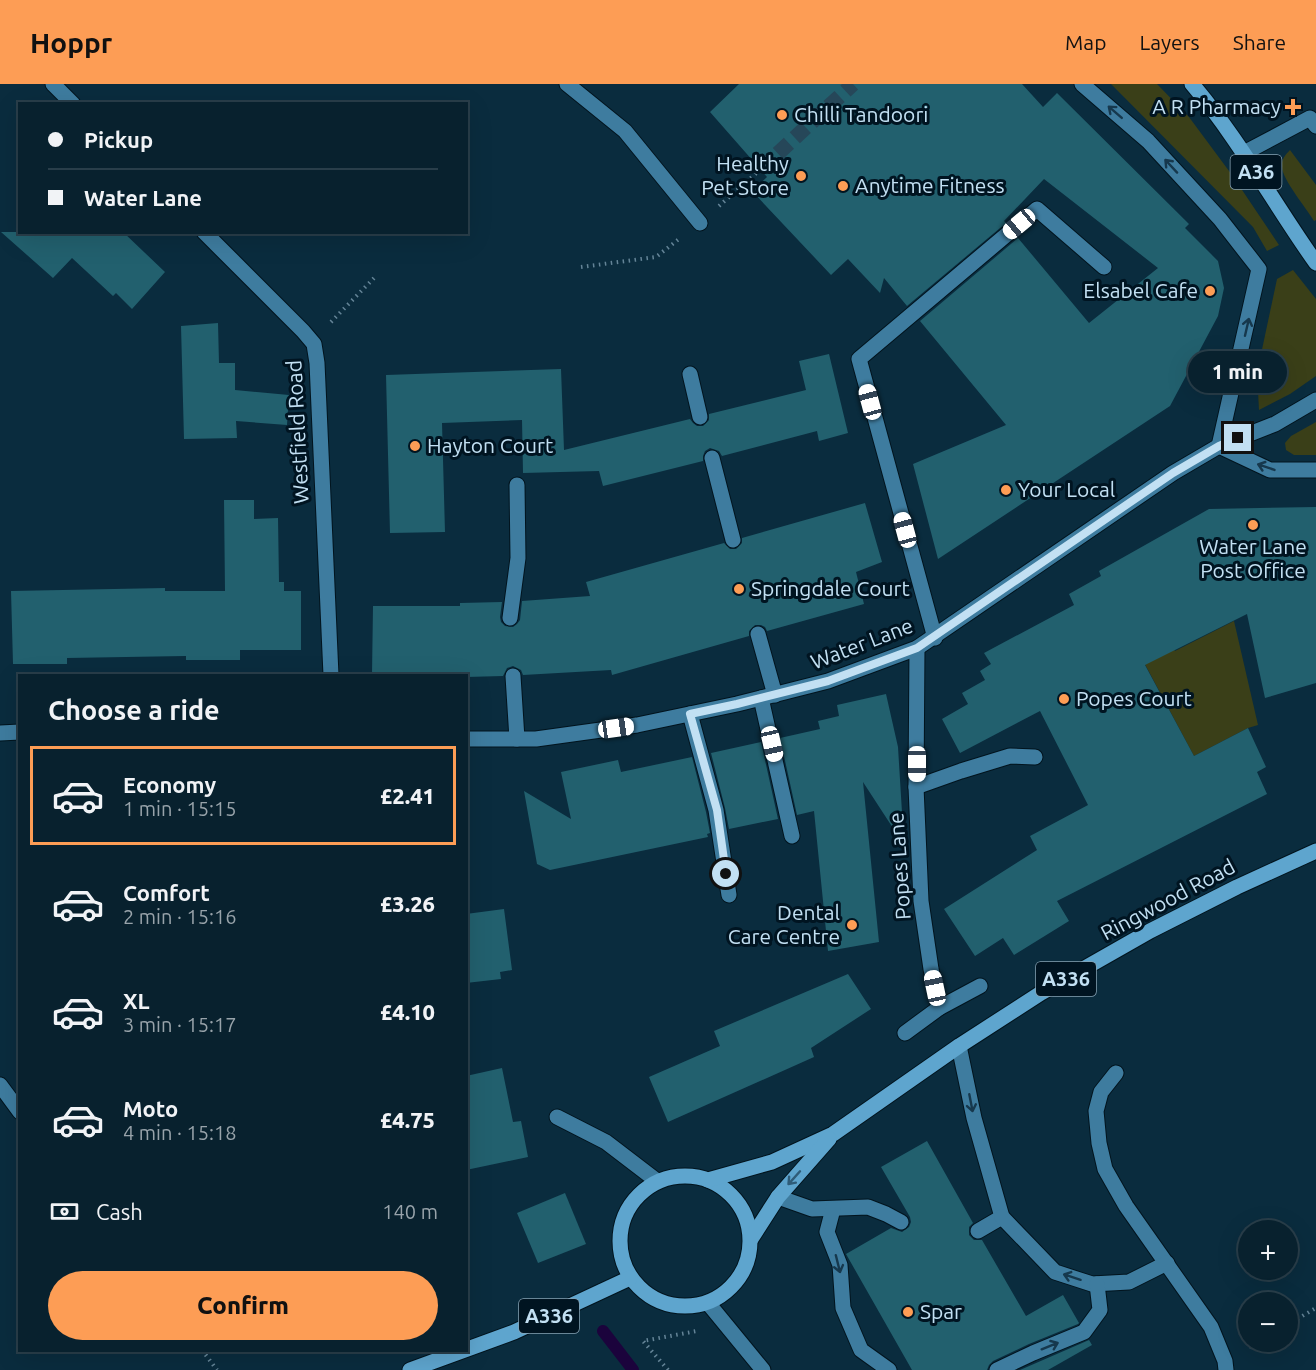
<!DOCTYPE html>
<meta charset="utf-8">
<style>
body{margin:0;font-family:Ubuntu,sans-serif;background:#162e3a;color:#f1f3f6;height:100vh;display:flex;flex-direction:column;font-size:22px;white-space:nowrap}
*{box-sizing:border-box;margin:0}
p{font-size:20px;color:#98a3aa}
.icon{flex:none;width:33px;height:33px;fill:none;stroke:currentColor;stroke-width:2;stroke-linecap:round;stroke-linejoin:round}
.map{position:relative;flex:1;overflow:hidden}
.panel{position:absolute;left:18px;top:590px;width:450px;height:678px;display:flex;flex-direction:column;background:#08212e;border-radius:0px;box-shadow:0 6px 24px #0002,0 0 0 2px #293e4a}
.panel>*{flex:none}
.guide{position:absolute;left:18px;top:18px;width:450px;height:132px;border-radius:0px;box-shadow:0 6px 24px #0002,0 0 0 2px #293e4a;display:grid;align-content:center;height:132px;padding:0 30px;background:#08212e}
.fabs{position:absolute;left:1238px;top:1136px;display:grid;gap:12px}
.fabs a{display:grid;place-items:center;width:60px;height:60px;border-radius:50%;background:#08212e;box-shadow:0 6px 24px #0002,0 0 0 2px #293e4a;font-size:30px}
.end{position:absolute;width:27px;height:27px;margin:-14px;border:8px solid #c2e0f3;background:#111;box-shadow:0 0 0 3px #111}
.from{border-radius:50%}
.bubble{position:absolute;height:42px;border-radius:21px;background:#08212e;box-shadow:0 6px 24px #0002,0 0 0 2px #293e4a;font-size:20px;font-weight:800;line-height:42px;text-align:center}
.car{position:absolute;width:18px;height:36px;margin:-18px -9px;border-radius:8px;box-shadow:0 0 4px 2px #0007;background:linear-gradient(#fff 24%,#345 0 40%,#fff 0 76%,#345 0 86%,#fff 0)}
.guide b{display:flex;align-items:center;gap:21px;height:57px;font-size:22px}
.guide b+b{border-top:2px solid #293e4a}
.guide i{width:15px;height:15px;background:#f1f3f6}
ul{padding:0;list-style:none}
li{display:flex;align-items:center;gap:18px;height:99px;margin:0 12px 9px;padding:0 18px;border:3px solid transparent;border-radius:0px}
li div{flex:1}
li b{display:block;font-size:22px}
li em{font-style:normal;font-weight:800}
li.selected{border-color:#fd9d55}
li>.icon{width:54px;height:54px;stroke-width:1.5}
h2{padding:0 30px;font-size:27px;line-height:72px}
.pay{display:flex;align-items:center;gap:15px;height:66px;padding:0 30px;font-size:22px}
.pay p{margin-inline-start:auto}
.button{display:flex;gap:12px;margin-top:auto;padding:12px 30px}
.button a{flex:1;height:69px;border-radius:36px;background:#fd9d55;color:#111;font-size:24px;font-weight:800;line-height:69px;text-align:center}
header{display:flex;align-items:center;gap:36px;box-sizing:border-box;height:84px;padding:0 30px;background:#fd9d55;color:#111}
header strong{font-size:28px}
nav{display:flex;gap:33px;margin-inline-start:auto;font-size:21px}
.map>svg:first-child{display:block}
</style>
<header>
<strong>Hoppr</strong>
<nav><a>Map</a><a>Layers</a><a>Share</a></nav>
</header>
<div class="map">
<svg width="1316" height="1286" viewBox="0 0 1316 1286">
<rect width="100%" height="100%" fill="#0a2c3e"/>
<g fill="#3a3f18">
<path d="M1111,0h46l32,33 43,58 47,70 -12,6 -14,-24z"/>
<path d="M1290,66l26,35v35l-2,1c-7,-12 -32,-42 -32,-54 -1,-7 3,-12 8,-17z"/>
<path d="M1293,186l23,29v77l-26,18 -31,16 -2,-37 20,-94z"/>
<path d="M1316,338v33h-22l-8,-5 -1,-7 6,-7z"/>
<path d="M1234,537l24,104 -10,3 -54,28 -54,-101 29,-16 6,12z"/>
</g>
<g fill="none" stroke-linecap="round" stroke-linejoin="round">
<path stroke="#1b033c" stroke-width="12" d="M603,1247l30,39"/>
</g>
<g fill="#22606e">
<path d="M739,0h283l21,23 14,-14 132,131 -4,4 33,33 6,27 -6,28 -48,90 -232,153 -25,-95 93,-39 -86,-104 98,-83 71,85 69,-55 -114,-89 -40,42 2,2 -99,83 -23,-28 -4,15 -32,-34 -17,16 -79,-84 15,-14 -57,-65z"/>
<path d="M1,148h122l42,40 -33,37 -16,-16 -3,3 -41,-38 -19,20z"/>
<path d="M218,239l1,40h16v27l54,5 -2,30 -51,-4 1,17 -53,1 -3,-113z"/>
<path d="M829,270l19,79 -29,8 -2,-10 -95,25 -3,-5 -9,-3 -5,3 -2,5v5l-100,25 -4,-15 -76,2 -1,-53 -80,3 3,109 -55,1 -4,-158 175,-6 3,81 126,-31 3,4 4,3h6l6,-6v-6l97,-24 -7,-29z"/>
<path d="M224,416h30v19l24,-1 1,64h5v9h17v59h-61v10h-54v-4l-119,2v6h-54l-2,-73 154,-3v3h60z"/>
<path d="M865,419l17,59 -26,10 8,32 -97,27 -2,-4 -4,-2h-6l-6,6v5l-137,39 -1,-5 -88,5 -2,-5 -8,-4 -6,2 -4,8 -37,1v-2h-19v-1h-75l1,-68h87v-3l42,-1 -2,15 1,5 4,4 8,1 4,-3 3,-4 2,-19 68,-5 -4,-14 138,-39 6,6h6l6,-6v-5z"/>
<path d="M1316,423v176l-51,15 -18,-84 -102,51 49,91 54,-28 18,39 -9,5 10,22 -210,107 12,20 -55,34 -11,-17 -28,18 -31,-47 93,-59 -7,-14 58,-31 -48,-94 -80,42 -18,-34 26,-15 -6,-11 23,-13 -5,-9 11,-7 -7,-11 90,-48 -5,-11 32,-18 -2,-5 110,-62z"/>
<path d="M886,610l12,53 6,98 -41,-63 16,160 -51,9 -14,-140 -17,4 -17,-77 40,-9 -2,-8 21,-5 -2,-11z"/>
<path d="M761,658l17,77 -49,10 -4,-21 -14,-55z"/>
<path d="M692,673l14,55 4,21 -3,1 1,3 -158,33 -13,-6 -13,-73 47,28 -10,-47 57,-12 3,12z"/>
<path d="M504,825l8,61 -12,2 1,7 -35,4v-69z"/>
<path d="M848,890l23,35 -60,39 3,9 -146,65 -19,-45 71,-31 -6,-15z"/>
<path d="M502,984l11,54 8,-1 7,36 -62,13v-94z"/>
<path d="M927,1057l46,82 -4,4v8l5,5h8l44,76 37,-21 16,28 -1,1 -49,20 -36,17 -4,4 -2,5h-75l-66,-116 45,-26 11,4 7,-5 2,-5 -1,-5 -29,-50z"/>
<path d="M565,1109l21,51 -48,19 -21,-50z"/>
<path d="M1089,1256l3,5 -44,25h-28z"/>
</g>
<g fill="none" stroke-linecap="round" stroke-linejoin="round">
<path stroke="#264759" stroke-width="15" stroke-dasharray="15 8" stroke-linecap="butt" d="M761,85l92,-85"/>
<defs>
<g id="lane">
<path d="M567,0l58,47 75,92"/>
<path d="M1082,0l66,57 72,78 39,50 -40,177 51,24h46"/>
<path d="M1244,69l66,-35 6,8"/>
<path d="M690,290l10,43"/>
<path d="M712,374l21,82"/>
<path d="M510,534l8,-60 -1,-73"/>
<path d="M758,550l17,61"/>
<path d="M935,554l-76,-279 178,-150 67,58"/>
<path d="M513,592l4,63"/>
<path d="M761,614l31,138"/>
<path d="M690,630l26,96 13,85"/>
<path d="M916,703l45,-16 49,-15 25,1"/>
<path d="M959,962l15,72 28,99 -24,14"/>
<path d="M1116,989l-15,19 -5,19 3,32 6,26 21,37 85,121 14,34 1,9"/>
<path d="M778,1113l34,12 56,-2 18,7 15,8"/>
<path d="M833,1125l-6,23 13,33 3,43 18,42 28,20"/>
<path d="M1002,1133l53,55 37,12 37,-2 38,-19"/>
<path d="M997,1286l36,-17 51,-21 16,-22 -3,-26"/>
</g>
<g id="street">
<path d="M53,0l20,20"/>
<path d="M204,148l99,99 11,13 3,19 14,312"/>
<path d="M917,564l-1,139 5,114 10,68 8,39"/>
<path d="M905,949l34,-25 41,-22"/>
<path d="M0,1001l20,27"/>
<path d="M557,1033l49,25 51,39"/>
</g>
<g id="secondary">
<path d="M0,649l20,-1"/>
<path d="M466,655h70l101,-14 100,-21 91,-23 89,-33 256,-175 46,-27 56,-22 41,-24"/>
<path d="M708,1219l55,67"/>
</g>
<g id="primary">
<path d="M1192,0c47,55 82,120 124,179"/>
<circle cx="685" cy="1157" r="65"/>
<path d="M708,1096l64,-18 61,-28 126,-88 82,-53 109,-62 87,-44 79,-36"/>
<path d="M751,1155l27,-42 51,-58"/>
<path d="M410,1286l104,-38 116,-54"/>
</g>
</defs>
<use href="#lane" stroke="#02141e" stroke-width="17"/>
<use href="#street" stroke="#02141e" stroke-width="17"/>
<use href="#secondary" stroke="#02141e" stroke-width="17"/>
<use href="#primary" stroke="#02141e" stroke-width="17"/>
<g stroke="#648497" stroke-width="4" stroke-dasharray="1.5 4.5" stroke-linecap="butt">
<path d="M719,122l42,-37"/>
<path d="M581,183l75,-10 23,-18"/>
<path d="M331,238l44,-45"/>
<path d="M1287,1241l29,-17"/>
<path d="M1249,1263l10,-6"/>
<path d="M202,1266l15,20"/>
<path d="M668,1286l-25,-29 54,-10"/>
</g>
<use href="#lane" stroke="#3e7c9f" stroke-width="15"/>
<use href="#street" stroke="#3e7c9f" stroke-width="15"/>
<use href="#secondary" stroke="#3e7c9f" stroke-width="15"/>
<use href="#primary" stroke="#5ea5ce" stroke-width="15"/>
</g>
<defs><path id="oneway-shaft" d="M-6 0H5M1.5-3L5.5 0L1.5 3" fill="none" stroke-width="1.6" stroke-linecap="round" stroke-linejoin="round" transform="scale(1.5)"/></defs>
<g stroke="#16384d">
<use href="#oneway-shaft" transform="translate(1115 28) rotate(-139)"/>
<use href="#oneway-shaft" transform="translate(1171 82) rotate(-133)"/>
<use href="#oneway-shaft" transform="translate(1247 243) rotate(-77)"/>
<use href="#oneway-shaft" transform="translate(1266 383) rotate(-161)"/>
<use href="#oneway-shaft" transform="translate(971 1019) rotate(79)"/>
<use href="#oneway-shaft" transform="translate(838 1180) rotate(76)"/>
<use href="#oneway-shaft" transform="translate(1072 1193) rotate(-162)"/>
<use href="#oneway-shaft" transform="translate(1050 1262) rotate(-22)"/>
</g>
<use stroke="#2f5c78" href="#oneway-shaft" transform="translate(794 1094) rotate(132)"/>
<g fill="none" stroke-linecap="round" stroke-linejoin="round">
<path stroke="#c2e0f3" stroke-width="8" d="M726,790l-9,-64 -27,-96 47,-10 91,-23 89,-33 256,-175 46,-27 19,-8"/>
</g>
<g fill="#fd9d55" stroke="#001421" stroke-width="2">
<path d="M1290 14h6v6h6v6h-6v6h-6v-6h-6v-6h6z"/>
<circle cx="782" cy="31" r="6"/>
<circle cx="801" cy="92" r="6"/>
<circle cx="843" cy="102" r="6"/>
<circle cx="1210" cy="207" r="6"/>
<circle cx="415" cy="362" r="6"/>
<circle cx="1006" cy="406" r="6"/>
<circle cx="1253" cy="441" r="6"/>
<circle cx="739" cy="505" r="6"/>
<circle cx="1064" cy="615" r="6"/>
<circle cx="852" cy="841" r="6"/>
<circle cx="908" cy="1228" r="6"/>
</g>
<g text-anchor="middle" stroke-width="6" stroke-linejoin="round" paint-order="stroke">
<g fill="#001421" stroke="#88a3b4" stroke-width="1.5">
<rect x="1230.5" y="71" width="51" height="34" rx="4.5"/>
<rect x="1036" y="878" width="60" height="34" rx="4.5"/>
<rect x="519" y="1215" width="60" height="34" rx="4.5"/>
</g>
<g font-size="20" font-weight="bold" fill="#c2e0f3">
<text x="1256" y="95">A36</text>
<text x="1066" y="902">A336</text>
<text x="549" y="1239">A336</text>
</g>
<g font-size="21" fill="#c2e0f3" stroke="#001421" text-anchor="start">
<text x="1281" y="30" text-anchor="end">A R Pharmacy</text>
<text x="794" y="38">Chilli Tandoori</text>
<text x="789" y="87" text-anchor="end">Healthy<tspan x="789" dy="24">Pet Store</tspan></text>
<text x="855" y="109">Anytime Fitness</text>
<text x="1198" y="214" text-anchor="end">Elsabel Cafe</text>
<text x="427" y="369">Hayton Court</text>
<text x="1018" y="413">Your Local</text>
<text x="1253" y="470" text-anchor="middle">Water Lane<tspan x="1253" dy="24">Post Office</tspan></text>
<text x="751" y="512">Springdale Court</text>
<text x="1076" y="622">Popes Court</text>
<text x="840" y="836" text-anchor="end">Dental<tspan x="840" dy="24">Care Centre</tspan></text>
<text x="920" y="1235">Spar</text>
</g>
<g font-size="21" fill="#c2e0f3" stroke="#001421">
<text transform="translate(298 348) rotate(-93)" y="7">Westfield Road</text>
<text transform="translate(862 560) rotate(-21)" y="7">Water Lane</text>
<text transform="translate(900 782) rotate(-94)" y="7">Popes Lane</text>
<text transform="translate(1168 816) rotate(-28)" y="7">Ringwood Road</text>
</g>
</g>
</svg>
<div class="fabs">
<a>+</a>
<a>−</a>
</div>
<i class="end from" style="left:726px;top:790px"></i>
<i class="end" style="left:1238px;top:354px"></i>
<div class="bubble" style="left:1188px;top:267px;width:99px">1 min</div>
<i class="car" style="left:1019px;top:140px;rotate:230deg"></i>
<i class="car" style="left:870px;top:318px;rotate:345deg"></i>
<i class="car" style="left:905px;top:446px;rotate:345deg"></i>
<i class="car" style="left:616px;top:644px;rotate:82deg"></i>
<i class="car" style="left:772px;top:660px;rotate:167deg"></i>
<i class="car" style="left:917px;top:680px;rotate:180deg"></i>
<i class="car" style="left:935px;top:904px;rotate:348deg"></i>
<div class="guide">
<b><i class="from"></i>Pickup</b>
<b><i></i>Water Lane</b>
</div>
<section class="panel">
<h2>Choose a ride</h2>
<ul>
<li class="selected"><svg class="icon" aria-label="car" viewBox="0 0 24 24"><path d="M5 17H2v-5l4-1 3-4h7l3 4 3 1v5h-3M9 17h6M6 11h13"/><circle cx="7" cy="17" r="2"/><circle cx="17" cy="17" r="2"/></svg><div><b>Economy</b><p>1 min · 15:15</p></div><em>£2.41</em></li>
<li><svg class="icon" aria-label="car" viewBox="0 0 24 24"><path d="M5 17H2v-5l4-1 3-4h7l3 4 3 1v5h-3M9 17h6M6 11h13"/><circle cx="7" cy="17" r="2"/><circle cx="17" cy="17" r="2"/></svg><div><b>Comfort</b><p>2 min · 15:16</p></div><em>£3.26</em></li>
<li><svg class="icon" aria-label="car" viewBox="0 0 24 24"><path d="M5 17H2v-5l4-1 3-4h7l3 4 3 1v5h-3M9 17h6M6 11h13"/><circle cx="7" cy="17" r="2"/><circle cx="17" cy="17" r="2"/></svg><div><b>XL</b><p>3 min · 15:17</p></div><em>£4.10</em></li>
<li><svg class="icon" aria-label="car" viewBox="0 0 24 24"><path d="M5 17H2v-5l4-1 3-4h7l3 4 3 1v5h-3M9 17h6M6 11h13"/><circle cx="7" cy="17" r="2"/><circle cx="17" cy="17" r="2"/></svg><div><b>Moto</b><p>4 min · 15:18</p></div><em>£4.75</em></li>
</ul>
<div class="pay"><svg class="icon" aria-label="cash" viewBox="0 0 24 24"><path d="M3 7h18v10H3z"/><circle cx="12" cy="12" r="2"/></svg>Cash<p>140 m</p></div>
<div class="button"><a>Confirm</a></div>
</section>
</div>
